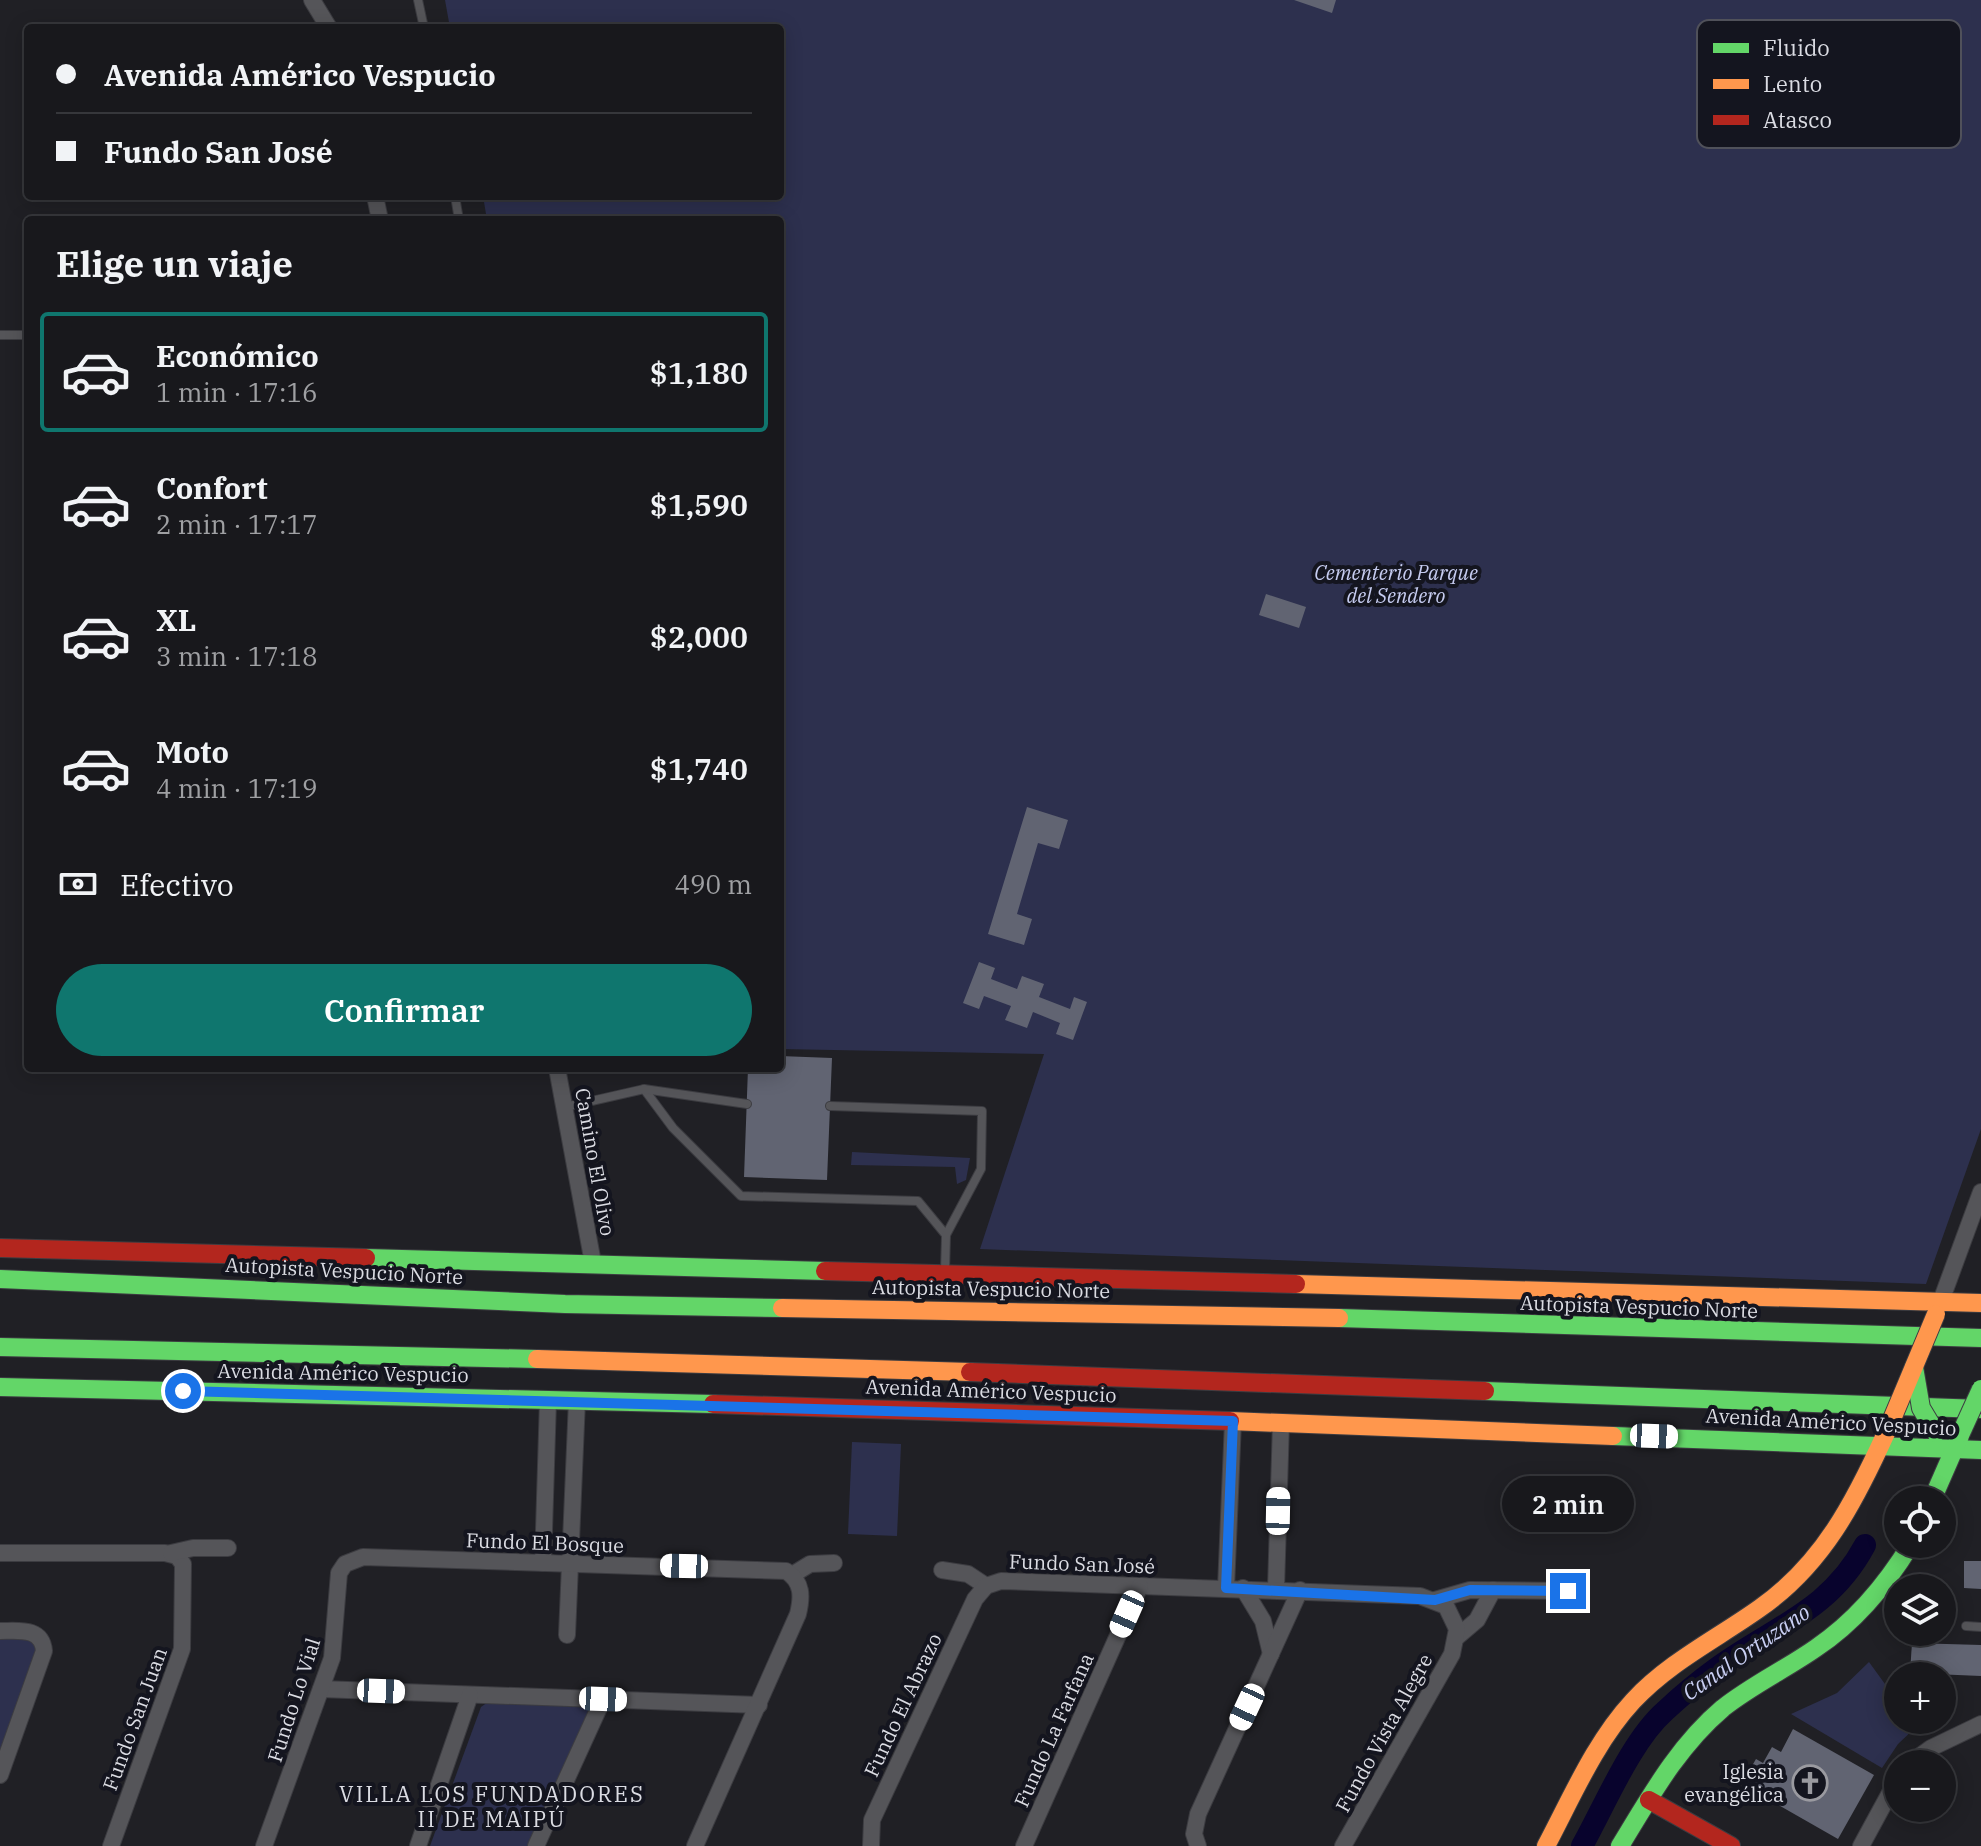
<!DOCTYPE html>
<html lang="es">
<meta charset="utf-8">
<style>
body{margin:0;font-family:"IBM Plex Serif",serif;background:#212125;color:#f1f3f6;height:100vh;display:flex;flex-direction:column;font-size:30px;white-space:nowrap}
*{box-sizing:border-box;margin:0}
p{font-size:26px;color:#9fa0a3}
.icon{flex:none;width:44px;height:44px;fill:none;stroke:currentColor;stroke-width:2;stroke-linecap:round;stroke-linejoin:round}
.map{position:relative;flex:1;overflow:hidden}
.drawer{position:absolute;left:24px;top:216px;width:760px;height:856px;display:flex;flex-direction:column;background:#18181c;border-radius:8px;box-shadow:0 4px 20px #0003,0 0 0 2px #36373b}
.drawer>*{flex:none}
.hud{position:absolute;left:24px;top:24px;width:760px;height:176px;border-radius:8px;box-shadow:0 4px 20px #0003,0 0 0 2px #36373b;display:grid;align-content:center;height:176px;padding:0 32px;background:#18181c}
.fabs{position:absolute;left:1884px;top:1486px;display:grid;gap:16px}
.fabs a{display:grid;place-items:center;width:72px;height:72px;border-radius:50%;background:#18181c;box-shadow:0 4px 20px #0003,0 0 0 2px #36373b;font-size:40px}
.end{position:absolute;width:36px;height:36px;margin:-18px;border:10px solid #1a73e8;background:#fff;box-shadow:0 0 0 4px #fff}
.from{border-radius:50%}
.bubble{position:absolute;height:56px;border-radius:28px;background:#18181c;box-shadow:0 4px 20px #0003,0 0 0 2px #36373b;font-size:26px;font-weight:600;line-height:56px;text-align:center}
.car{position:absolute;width:24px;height:48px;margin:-24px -12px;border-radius:10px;box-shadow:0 0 6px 2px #0007;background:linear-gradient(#fff 24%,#345 0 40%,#fff 0 76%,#345 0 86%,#fff 0)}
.hud b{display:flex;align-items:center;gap:28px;height:76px;font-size:30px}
.hud b+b{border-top:2px solid #36373b}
.hud i{width:20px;height:20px;background:#f1f3f6}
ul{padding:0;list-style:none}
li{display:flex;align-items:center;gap:24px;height:120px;margin:0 16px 12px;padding:0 16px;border:4px solid transparent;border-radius:8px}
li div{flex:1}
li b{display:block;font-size:30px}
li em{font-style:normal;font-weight:600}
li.on{border-color:#0f766e}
li>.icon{width:72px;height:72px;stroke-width:1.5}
h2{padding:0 32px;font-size:36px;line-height:96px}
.pay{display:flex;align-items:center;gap:20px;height:88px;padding:0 32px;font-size:30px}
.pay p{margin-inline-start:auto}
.cta{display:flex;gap:16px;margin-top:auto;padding:16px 32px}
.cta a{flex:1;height:92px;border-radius:48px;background:#0f766e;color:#fff;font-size:32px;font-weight:600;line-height:92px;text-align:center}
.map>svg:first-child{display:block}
</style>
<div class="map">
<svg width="1981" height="1846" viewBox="0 0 1981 1846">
<rect width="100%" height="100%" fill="#202025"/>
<g fill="#2d304e">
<path d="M445,0h1536v1129l-55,155 -946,-35 64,-195 -264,-5v-829h-293l-4,-24h297v-168h-330z"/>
<path d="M852,1152l118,6 -4,22 -9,4 -2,-17 -104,-2z"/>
<path d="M852,1442l49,2 -4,92 -49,-2z"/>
<path d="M26,1636l10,6 2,10 -38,105v-120z"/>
<path d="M1869,1662l29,40v18h13l5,7 -18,17 -16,24 -91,-54 46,-21z"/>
<path d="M488,1702l94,2 6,3 1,7 -60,132h-99l51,-139z"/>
</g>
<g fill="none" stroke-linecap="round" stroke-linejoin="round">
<path stroke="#08032d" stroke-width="22" d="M1582,1846c23,-41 49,-105 83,-135 16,-15 34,-30 52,-43 56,-41 113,-57 148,-123"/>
</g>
<g fill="#616472">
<path d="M1294,0h42l-4,13z"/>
<path d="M1266,594l40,13 -7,21 -40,-13z"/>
<path d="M1027,807l41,13 -9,29 -21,-6 -21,71 15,5 -8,26 -36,-11z"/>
<path d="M979,962l16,6 -4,11 26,10 5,-13 22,8 -5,13 31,12 4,-12 13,5 -14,38 -17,-6 4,-11 -27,-11 -6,16 -22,-8 6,-14 -27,-10 -5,13 -16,-6z"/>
<path d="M780,1056l52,2 -5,122 -83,-3 4,-109h32z"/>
<path d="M409,1068h63v6l-64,-1z"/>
<path d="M1964,1561h17v28l-17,-1z"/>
<path d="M1912,1643l69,2v31l-71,-3z"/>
<path d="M1793,1729l81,46 -36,64 -86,-49 -3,-19 7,-12 7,4 9,-16 9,5z"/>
</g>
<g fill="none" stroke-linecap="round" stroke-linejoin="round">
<defs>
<g id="lane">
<path d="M418,0l6,28"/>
<path d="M455,196l4,24"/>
<path d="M0,335h28"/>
<path d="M644,1089l29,39 68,68 177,5 28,34"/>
<path d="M830,1106l152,5 -1,58 -35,66 -1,37"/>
<path d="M565,1107l79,-18 103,15"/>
<path d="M1966,1626l15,1"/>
</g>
<g id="street">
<path d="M312,0l17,28"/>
<path d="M375,196l5,24"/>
<path d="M557,1068l36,195"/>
<path d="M1941,1301l40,-109"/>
<path d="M0,1553h165l12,3 6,8 -1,85 -71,197"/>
<path d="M171,1553l22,-5h35"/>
<path d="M543,1563l5,-163"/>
<path d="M942,1570l26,4 18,12"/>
<path d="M792,1575l18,-11 24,-1"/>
<path d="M1226,1588l7,-167"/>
<path d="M1243,1588l20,33 8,33"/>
<path d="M1276,1589l5,-167"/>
<path d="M1435,1600l35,-10 98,1"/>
<path d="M0,1631c19,0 42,-4 44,20l-44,124"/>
<path d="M567,1635l10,-235"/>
<path d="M1457,1637l20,-17 16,-30"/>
<path d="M321,1689l438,16"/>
<path d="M1909,1764l22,-16 50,-24"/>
<path d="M264,1846l68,-188 7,-85 6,-9 18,-7 423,14c17,11 16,26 12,43l-103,232"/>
<path d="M418,1846l52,-151"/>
<path d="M536,1846l67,-147"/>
<path d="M871,1846l1,-26 103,-221 11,-13 15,-5 419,15 26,10 11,23 -5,25 -109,192"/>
<path d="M1024,1846l116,-260"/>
<path d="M1198,1846l-4,-12 4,-20 102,-224"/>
<path d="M1861,1846l37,-68"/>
</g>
<g id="fast">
<path d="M366,1258l459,13"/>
<path d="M0,1279l565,25 217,4"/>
<path d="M1339,1318l642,20"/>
<path d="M0,1347l537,12"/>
<path d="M0,1387l713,17"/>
<path d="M1485,1391l496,18"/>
<path d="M1613,1436l368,14"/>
<path d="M1932,1500l28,-64"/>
<path d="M1620,1846c30,-49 58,-100 103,-138 29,-23 63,-39 93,-60 40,-27 70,-63 95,-104"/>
</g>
<g id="slow">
<path d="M1296,1284l685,19"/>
<path d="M782,1308l557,10"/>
<path d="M537,1359l433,13"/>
<path d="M1230,1421l383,15"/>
<path d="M1546,1846c26,-49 49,-104 87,-145 36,-39 85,-63 127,-93 63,-44 95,-107 126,-175"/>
</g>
<g id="jam">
<path d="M0,1248l366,10"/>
<path d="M825,1271l471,13"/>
<path d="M970,1372l515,19"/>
<path d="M713,1404l517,17"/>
<path d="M1649,1800l82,46"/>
</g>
</defs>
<use href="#lane" stroke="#3c3c41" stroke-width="10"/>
<use href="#street" stroke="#3c3c41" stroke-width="18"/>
<use href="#fast" stroke="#3c3c41" stroke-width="20"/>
<use href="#slow" stroke="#3c3c41" stroke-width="20"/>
<use href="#jam" stroke="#3c3c41" stroke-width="20"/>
<use href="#lane" stroke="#555559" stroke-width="8"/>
<use href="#street" stroke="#555559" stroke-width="16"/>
<use href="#fast" stroke="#63d668" stroke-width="18"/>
<use href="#slow" stroke="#ff974d" stroke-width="18"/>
<use href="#jam" stroke="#b3261e" stroke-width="18"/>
<defs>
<g id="fast-bridge">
<path d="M1914,1367l7,41 15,25"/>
<path d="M1961,1433l20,-44"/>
</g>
<path id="slow-bridge" d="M1887,1431l49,-117"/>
</defs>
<use href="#fast-bridge" stroke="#3c3c41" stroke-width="20" stroke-linecap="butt"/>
<use href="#slow-bridge" stroke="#3c3c41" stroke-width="20" stroke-linecap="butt"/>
<use href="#fast-bridge" stroke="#63d668" stroke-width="18"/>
<use href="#slow-bridge" stroke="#ff974d" stroke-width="18"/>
</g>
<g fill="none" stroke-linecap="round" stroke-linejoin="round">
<path stroke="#1a73e8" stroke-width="10" d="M183,1391l1050,30 -7,167 209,12 35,-10 98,1"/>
</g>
<defs>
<symbol id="church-ring" viewBox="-11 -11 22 22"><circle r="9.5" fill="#14151f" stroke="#9a9aa0" stroke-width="1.5"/><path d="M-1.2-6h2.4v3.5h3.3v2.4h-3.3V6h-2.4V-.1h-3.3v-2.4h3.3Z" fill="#9a9aa0"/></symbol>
</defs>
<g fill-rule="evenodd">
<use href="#church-ring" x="1790" y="1763" width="40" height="40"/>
</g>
<g text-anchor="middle" stroke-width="8" stroke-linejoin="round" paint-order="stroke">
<g font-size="20" font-style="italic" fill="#c6ccf0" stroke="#14151f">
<text x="1396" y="580">Cementerio Parque<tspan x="1396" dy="23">del Sendero</tspan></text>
</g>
<g font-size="20" fill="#dbdce3" stroke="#14151f">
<text transform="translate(595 1162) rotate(80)" y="7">Camino El Olivo</text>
<text transform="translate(344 1271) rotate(3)" y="7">Autopista Vespucio Norte</text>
<text transform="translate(991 1289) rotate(1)" y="7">Autopista Vespucio Norte</text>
<text transform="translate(1639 1307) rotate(2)" y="7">Autopista Vespucio Norte</text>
<text transform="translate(343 1373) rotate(1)" y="7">Avenida Américo Vespucio</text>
<text transform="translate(991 1391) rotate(2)" y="7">Avenida Américo Vespucio</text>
<text transform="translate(1831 1422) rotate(3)" y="7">Avenida Américo Vespucio</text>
<text transform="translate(545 1543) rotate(2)" y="7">Fundo El Bosque</text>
<text transform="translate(1082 1564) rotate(2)" y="7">Fundo San José</text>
<text transform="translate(294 1700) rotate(-72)" y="7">Fundo Lo Vial</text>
<text transform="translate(903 1705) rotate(-65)" y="7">Fundo El Abrazo</text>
<text transform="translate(135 1719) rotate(-70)" y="7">Fundo San Juan</text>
<text transform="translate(1054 1730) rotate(-66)" y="7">Fundo La Farfana</text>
<text transform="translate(1384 1733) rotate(-61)" y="7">Fundo Vista Alegre</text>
</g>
<g font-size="20" fill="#dbdce3" stroke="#14151f" text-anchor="end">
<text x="1784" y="1779">Iglesia<tspan x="1784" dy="23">evangélica</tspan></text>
</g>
<g font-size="22" font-style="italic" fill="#c9cff3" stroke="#14151f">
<text transform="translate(1746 1652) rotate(-35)" y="8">Canal Ortuzano</text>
</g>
<g font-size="22" letter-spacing="2" fill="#dbdce3" stroke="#14151f">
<text x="492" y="1802">VILLA LOS FUNDADORES<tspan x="492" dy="25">II DE MAIPÚ</tspan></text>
</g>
</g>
<rect x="1697" y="20" width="264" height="128" rx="12" fill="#14151f" stroke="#50515a" stroke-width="2"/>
<rect x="1713" y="43" width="36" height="10" fill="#63d668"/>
<rect x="1713" y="79" width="36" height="10" fill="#ff974d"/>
<rect x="1713" y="115" width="36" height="10" fill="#b3261e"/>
<g font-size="22" fill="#dbdce3">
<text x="1763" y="56">Fluido</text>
<text x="1763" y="92">Lento</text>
<text x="1763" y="128">Atasco</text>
</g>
</svg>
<div class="fabs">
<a><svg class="icon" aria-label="locate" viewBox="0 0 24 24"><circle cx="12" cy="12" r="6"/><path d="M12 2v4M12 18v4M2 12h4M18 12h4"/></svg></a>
<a><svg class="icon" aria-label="layers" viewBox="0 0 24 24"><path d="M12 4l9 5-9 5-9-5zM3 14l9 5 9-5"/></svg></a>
<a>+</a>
<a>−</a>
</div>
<i class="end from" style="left:183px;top:1391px"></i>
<i class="end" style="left:1568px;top:1591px"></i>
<div class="bubble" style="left:1502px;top:1476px;width:132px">2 min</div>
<i class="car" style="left:1654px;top:1436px;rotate:92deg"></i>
<i class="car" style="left:1278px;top:1511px;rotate:1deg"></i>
<i class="car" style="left:684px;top:1566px;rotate:271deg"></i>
<i class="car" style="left:1127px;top:1614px;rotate:204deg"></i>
<i class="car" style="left:381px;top:1691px;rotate:92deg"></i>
<i class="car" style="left:603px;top:1699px;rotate:92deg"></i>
<i class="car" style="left:1247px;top:1707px;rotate:205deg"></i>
<div class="hud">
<b><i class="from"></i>Avenida Américo Vespucio</b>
<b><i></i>Fundo San José</b>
</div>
<section class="drawer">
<h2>Elige un viaje</h2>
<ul>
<li class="on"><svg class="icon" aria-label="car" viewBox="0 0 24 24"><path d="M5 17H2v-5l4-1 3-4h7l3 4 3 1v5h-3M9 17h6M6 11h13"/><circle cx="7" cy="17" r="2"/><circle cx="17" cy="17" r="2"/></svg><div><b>Económico</b><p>1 min · 17:16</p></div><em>$1,180</em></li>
<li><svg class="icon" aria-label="car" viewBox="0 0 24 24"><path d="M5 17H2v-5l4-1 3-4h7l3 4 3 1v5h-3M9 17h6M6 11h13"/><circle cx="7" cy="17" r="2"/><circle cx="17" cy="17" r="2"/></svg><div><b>Confort</b><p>2 min · 17:17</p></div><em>$1,590</em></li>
<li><svg class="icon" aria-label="car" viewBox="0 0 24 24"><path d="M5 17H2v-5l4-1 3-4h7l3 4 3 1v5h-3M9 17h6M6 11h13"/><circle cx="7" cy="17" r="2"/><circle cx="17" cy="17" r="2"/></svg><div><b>XL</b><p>3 min · 17:18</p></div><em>$2,000</em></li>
<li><svg class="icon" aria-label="car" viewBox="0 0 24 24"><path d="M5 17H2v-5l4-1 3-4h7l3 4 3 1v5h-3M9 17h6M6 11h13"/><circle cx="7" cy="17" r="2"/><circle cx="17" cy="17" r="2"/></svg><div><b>Moto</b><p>4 min · 17:19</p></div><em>$1,740</em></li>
</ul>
<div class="pay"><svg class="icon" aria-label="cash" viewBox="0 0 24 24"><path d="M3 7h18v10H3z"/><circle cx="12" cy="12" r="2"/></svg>Efectivo<p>490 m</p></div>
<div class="cta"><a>Confirmar</a></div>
</section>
</div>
